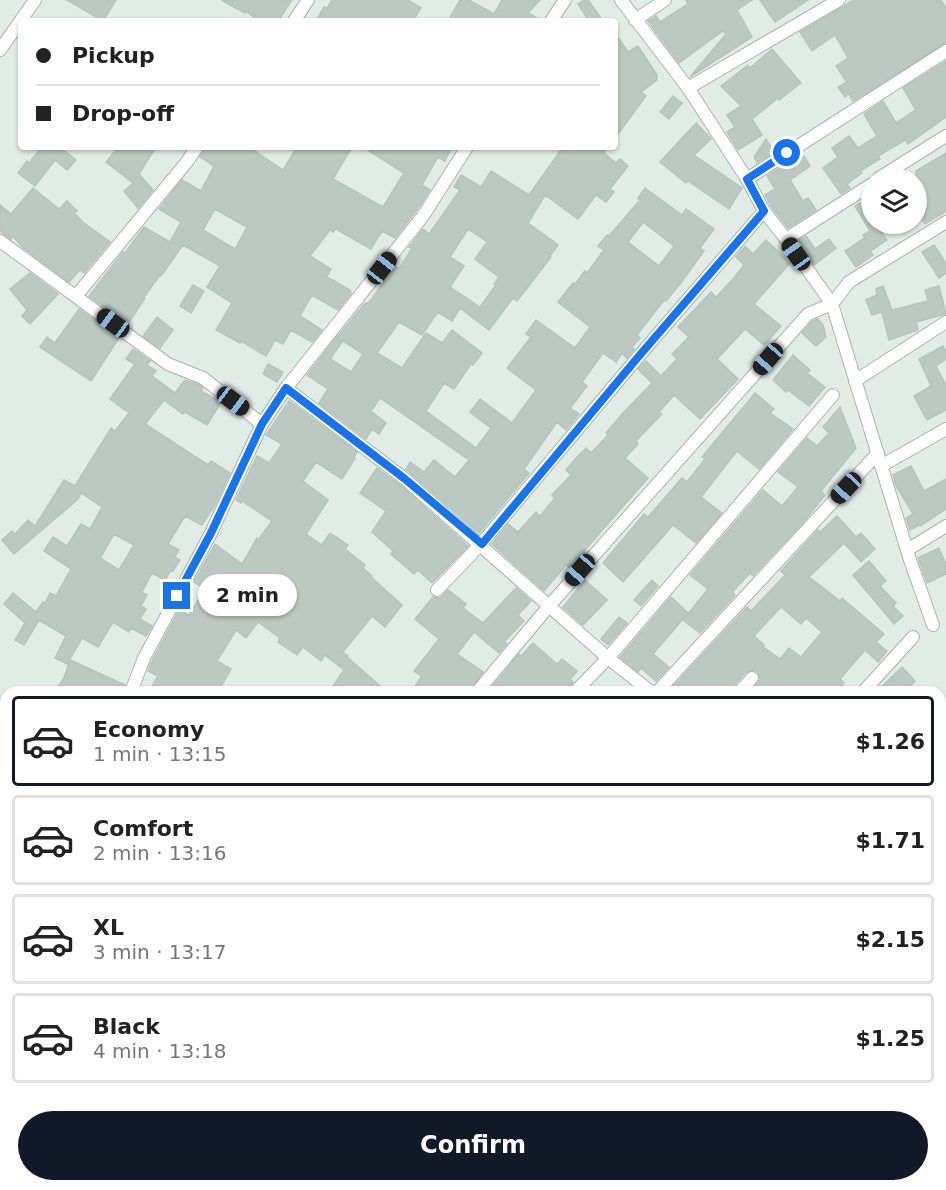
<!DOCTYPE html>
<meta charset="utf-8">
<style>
body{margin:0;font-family:"DejaVu Sans",sans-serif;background:#f6f6f6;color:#222;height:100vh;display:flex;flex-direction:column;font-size:22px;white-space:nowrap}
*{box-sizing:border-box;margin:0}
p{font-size:20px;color:#767676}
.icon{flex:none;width:33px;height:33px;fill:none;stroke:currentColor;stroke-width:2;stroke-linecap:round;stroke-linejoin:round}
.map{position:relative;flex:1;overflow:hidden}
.sheet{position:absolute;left:0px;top:686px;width:946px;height:506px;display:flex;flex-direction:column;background:#fff;border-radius:18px 18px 0 0;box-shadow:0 2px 4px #0004}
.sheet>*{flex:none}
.hud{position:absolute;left:18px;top:18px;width:600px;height:132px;border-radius:6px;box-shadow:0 2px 4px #0004;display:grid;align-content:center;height:132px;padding:0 18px;background:#fff}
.fabs{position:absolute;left:861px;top:168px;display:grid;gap:12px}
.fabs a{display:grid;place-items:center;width:66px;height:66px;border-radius:50%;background:#fff;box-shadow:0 2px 4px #0004;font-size:30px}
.end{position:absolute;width:27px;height:27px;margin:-14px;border:8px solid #1a73e8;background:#fff;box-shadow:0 0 0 3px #fff}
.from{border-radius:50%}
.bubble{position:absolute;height:42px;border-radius:21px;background:#fff;box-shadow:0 2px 4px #0004;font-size:20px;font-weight:700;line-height:42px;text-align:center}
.car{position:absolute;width:18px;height:36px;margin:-18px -9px;border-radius:8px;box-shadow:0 0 4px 2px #0007;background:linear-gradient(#222 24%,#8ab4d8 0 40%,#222 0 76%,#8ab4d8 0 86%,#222 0)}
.hud b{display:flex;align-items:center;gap:21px;height:57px;font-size:22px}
.hud b+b{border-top:2px solid #e0e0e0}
.hud i{width:15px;height:15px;background:#222}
ul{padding:10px 0 0;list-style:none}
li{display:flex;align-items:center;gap:18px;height:90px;margin:0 12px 9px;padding:0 6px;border:3px solid #e0e0e0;border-radius:6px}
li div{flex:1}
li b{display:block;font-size:22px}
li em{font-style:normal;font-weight:700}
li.active{border-color:#111827}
li>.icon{width:54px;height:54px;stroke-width:1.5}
.button{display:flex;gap:12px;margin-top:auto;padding:12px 18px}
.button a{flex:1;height:69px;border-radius:36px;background:#111827;color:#fff;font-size:24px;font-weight:700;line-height:69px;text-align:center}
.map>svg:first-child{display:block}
</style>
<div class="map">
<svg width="946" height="1190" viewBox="0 0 946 1190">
<rect width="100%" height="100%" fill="#e2ece7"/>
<g fill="#bbc9c2" stroke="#b5c5bd" stroke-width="1.5" fill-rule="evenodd">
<path d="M67,0h49l-13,21z"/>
<path d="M221,0h71l-14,21h-18l-15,-10v2z"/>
<path d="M332,0h76l13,8 -8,13h-97l8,-14 3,1z"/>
<path d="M460,0h9l25,14 8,-14h38l-12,13 14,8h-94z"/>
<path d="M584,0h4l15,21h-14l-11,-17z"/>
<path d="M686,0h66l-15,10 15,27 -62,40 36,-43 -3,-3 -44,32 -31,-42 8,-5 4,6 28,-18z"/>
<path d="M760,0h48l-33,22z"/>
<path d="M854,0h87l5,8v35l-93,58 -4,-7 -4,3 -7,-10 9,-5 -11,-16 12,-8 -13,-23 -23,16 -12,-19z"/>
<path d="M615,33l13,19 10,-6 19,29v5l-16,12 5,4 -31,42z"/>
<path d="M772,49l29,34 -22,17 -1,-2 -26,21 10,16 -24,15 -11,-18 8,-5 -8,-12 14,-9 -20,-20 27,-21 2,3z"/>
<path d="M946,61v56l-38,27 -3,-4 -27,16 2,3 -20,12 2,2 -15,11 3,4 -9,6 -18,-26 15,-11 -6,-9 17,-12 9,12 19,-12 -13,-22 19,-13 13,22 20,-13 -13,-22z"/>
<path d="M673,96l9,7 -13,16 -9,-7z"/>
<path d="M696,123l15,16 -17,16 48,33 -13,21 -41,-28 -2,2 -26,-21z"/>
<path d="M766,139l8,13 -17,11 -3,-6z"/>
<path d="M42,147h18l16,13 -9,10 -12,-10 -20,26 -17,-13 9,-12 2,2z"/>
<path d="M118,147h38l-17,27 14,16 -15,18 -14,-17 9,-8 -27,-21z"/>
<path d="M205,147h44l34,23 14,-23h55l-19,32 50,28 21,-34 -41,-26h89l-7,14 -7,-4 -16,28 8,5 -14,21 -21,27 -13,-7 -11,18 -35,-20 -3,3 -3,-2 -20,26 21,13 -4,8 23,13 1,3 -13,17 -26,-15 -12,21 22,14 -10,12 -21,-12 -8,14 -8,-4 -9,16 -25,-15 -1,2 -24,-13 16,-27 -25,-16 13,-21 -37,-21 -22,31 -1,-1 -16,22 1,1 -17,26 -39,-28 34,-44 2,1 19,-26 26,15 11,-20 -22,-13 23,-29 19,11 13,-25 -14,-9zM215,209l32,18 -12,22 -32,-19z"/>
<path d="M563,147h45l-4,6 12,10 4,-4 8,7 -18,23 4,3 -8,10 -10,-7 -18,24 -33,-24 -17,28 30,22 -8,11 1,1 -34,44 -4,-3 -24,32 -29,-22 -8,13 -14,-9 -16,23 -23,-13 -22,31 25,15 24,-35 16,10 10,-13 30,23 -9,12 -2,-1 -17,25 -10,-6 -18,28 50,37 15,-20 -21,-16 10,-13 32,24 24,-33 -29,-22 24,-31 -5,-3 10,-14 39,28 15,-21 -32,-25 15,-19 2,1 10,-13 2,2 17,-23 -6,-4 9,-11 2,1 31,-36 -2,-2 7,-10 37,27 4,-6 28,20 -14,19 4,3 -24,33 -14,17 -2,-1 -27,35 3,3 -8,9 2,2 -7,9 -5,-5 -6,9 -13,-9 -21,29 5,4 -17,22 9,6 -13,16 -9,-8 -33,47 5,4 -50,60 -73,-64 4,-7 14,10 10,-12 21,17 14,-17 -89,-62 -9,13 15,12 -7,11 -7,-5 -6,10 -47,-36 9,-14 -21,-14 29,-37 6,4 -12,17 21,13 12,-18 -26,-17 28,-34 2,1 5,-5 22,-33 5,3 13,-21 -3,-1 14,-18 6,5 31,-44 -6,-3 7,-12 20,12 10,-16 38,24zM643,222l31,24 -15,20 -31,-24zM468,229l19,13 -12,17 24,18 -5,7 2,1 -16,22 -30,-20 14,-21 -14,-9z"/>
<path d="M946,153v58l-21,13 -9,-13v-40z"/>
<path d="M804,156l6,10 -20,14 13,21 5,-3 8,12 -28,18 -17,-22 -6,-11 10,-6 -8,-13 15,-10 2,4z"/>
<path d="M33,188l26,21 8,-8 10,10 -3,2 10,10 26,19 -26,31 -4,-3 -11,12 -47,-35 -9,-11 -2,3 -11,-8v-26l11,9z"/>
<path d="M865,200l7,11v19l5,-4 10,14 -17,11 3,4 -17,12 -11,-16 20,-13 -2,-3 7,-4 -15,-25z"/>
<path d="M806,236l9,13 14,-10 7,9 -22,17 -16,-24z"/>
<path d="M766,240l24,23 -36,41 27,22 -17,19 -19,-16 -28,30 21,20 -38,40 -26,-24 -15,17 3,2 -26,27 2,3 -13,14 23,20 -64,73 1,2 -14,16 -5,-4 -22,26 -52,-47 16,-20 10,8 18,-20 4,4 15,-18 -3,-3 19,-20 -5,-5 10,-12 10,-10 5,5 17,-18 -2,-2 17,-20 29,-30 -14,-14 8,-8 15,15 16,-17 -5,-5 17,-17 -11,-10 33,-35 5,5 17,-18 11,-14 -8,-8 9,-11 8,8z"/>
<path d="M934,245l12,18v10l-7,5 -17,-26z"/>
<path d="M30,273l28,21 -28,30 -8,-8 5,-6 -17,-21z"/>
<path d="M193,285l11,6 -13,22 -11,-7z"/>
<path d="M883,286l9,24 36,-9 -3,-11 14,-4 7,28 -30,8 2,8 -29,10 -7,-28 -10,3 -6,-15 11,-5 -1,-6z"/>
<path d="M79,309l40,29 -28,43 -51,-34 7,-10 8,6z"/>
<path d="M157,317l16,13 -13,18 -17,-12z"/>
<path d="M818,319l5,6 3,12 -10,9 -14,-13 11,-12z"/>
<path d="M943,346l3,6v7l-10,7 10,19v25l-19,10 -13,-24 17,-10 -12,-27z"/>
<path d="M133,349l17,12 -3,4 9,6 -4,5 23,17 10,-13 14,5 4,3 -2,3 20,11 -14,23 -22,-13 -2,2 -19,-14 -19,24 63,41 3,-4 19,12 -15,32 -13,20 -17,-9 -17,28 11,6 -4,7 5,3 -7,11 -2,-1 -6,10 -13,-7 -10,19 5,3 -6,11 5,3 -6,10 12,7 -6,10 -15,-8 -2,4 -16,-10 -15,25 -16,-9 -15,26 -12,-6 11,-22 -27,-16 -15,25 -9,-5 10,-17 -21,-19 9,-11 23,19 7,-10 2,1 5,-10 6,3 15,-27 -27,-18 9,-14 14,9 14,-22 9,5 12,-22 -21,-14 -3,6 -64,55 -12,-14 10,-9 3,3 13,-14 7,6 29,-46 11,6 36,-58 4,3 14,-18 -19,-14 25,-35 -9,-5zM114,534l20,11 -15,25 -19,-12z"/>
<path d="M793,355l17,15 -3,3 18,14 -16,19 -21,-16 -2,2 -13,-12z"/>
<path d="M268,364l15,8 -6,10 -14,-8z"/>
<path d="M755,393l19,16 -4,4 23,16 -34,40 -22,-18 -36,46 21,16 -26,30 -23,-18 -50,57 -20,-19 41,-49 4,3 34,-39 5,4 18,-23 -3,-2z"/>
<path d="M289,401l68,51 -3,5 1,1 -13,21 -26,-17 -13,19 25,19 -22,34 16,11 8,-12 18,12 -3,4 20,16 -2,3 9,8 -1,1 31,28 -17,22 -13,-11 -29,36 5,4 -1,1 40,35h-58l15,-22 -19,-15 -4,6 -18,-14 -6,8 -19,-13 2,-4 -22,-16 -12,16 -10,-8 -19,31 14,8 -13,23h-62l-5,-4 7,-12 -10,-5 3,-8 28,-53 10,5 16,-26 -11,-7 21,-38 27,20 15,-26 2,1 13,-18 -30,-20 -1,2 -5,-3 21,-44 12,7 13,-19 -16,-9z"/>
<path d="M840,407l16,41 -35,43 4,4 -19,24 -53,57 -3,-3 -16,17 -1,3 2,2 -35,38 -17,-13 25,-31 -18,-14 73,-85 19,16 16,-19 -20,-15 29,-34 10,8 12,-13 -6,-6z"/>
<path d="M911,466l13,25 22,-12v30l-26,17 -1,-1 -9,5 -4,-12 7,-4 -17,-28 -3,-11z"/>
<path d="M377,468l23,17 68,61 -36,37 -14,-13 -4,4 -23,-20 2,-3 -21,-19 14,-21 -26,-18z"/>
<path d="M837,516l19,21 5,-4 14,16 -14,13 -17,-19 -35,34 31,24 2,-3 42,36 -8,8 11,9 -9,11 -13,-12 -25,29 4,4 -9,9h-84l9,-13 -2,-7 -5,-2 -7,2 -13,14 -2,6 -62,-1 78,-84 4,4 34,-36 -4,-4 37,-41 2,2zM781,607l20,17 5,-6 16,14 -21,25 -12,-9 -9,11 -18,-13 2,-1 -10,-9z"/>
<path d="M939,548l7,16v10l-19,9 -9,-25z"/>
<path d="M869,561l17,20 -6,5 16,17 -3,3 10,10 -9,8 -41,-49z"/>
<path d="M585,580l22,20 -24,25 -20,-18z"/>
<path d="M652,580l6,6 -17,20 -7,-6z"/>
<path d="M516,588l15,13 -13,14 6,6 -20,21 3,2 -8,9 -25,-21 -17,22 26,18 -14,20h-58l11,-16 -8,-5 25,-32 -24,-20 18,-22 7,1 8,-8 18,14 -3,4 20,15z"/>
<path d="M671,597l17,16 -35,41 16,13 -13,14 -15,-13 -3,4 -18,-15z"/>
<path d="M619,617l8,6 -19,22 -7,-6z"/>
<path d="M533,643l24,21 5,-5 15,12 -7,8 3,3 -6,10h-79l31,-38 2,2z"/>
<path d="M70,660l55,25 -2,7h-68l9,-14z"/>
<path d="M902,667l13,14 -10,11h-29z"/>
</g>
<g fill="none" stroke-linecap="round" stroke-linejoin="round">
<defs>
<g id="minor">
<path d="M621,0l67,88 59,91 17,32 22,28 46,65 78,256 23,65"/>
<path d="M635,20l30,-20"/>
<path d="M294,21l14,-21"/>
<path d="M551,21l14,-21"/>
<path d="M0,50l35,-50"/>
<path d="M688,88l151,-88"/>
<path d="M879,178l67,-42"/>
<path d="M747,179l199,-128"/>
<path d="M786,239l86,-55"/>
<path d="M0,241l168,123 35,14 59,46"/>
<path d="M76,296l110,-133 11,-16"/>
<path d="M855,381l91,-59"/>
<path d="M286,388l119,91 203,179 43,34"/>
<path d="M881,466l65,-37"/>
<path d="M907,550l39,-24"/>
<path d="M437,590l44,-46 158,-188 125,-145"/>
<path d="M131,692l13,-34 67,-125 51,-109 24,-36 137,-172 44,-69"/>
<path d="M477,692l72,-86 259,-292 24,-10 17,-22 97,-60"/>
<path d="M575,692l33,-34 225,-263"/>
<path d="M657,692l221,-239"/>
<path d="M739,692l13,-14"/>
<path d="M863,692l50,-55"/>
<path d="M940,945l6,5"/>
<path d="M0,1020l6,5"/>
<path d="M0,1064l6,-14"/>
<path d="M0,1164l6,3"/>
<path d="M40,1185l10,5"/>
<path d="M623,1185l6,5"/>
<path d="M818,1185l6,5"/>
<path d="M119,1190l2,-5"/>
<path d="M246,1190l2,-5"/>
<path d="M322,1190l3,-5"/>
</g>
<g id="tertiary">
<path d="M940,997l6,-1"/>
<path d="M718,1190l5,-5"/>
</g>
</defs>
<use href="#minor" stroke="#a5b4ad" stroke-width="14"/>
<use href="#tertiary" stroke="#a5b4ad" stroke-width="17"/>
<use href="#minor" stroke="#fff" stroke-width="12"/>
<use href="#tertiary" stroke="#fff" stroke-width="15"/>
</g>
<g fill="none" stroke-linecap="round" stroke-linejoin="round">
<path stroke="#1a73e8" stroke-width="8" d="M177,596l34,-63 51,-109 24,-36 119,91 77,65 157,-188 125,-145 -17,-32 40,-26"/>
</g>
</svg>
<div class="fabs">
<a><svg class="icon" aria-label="layers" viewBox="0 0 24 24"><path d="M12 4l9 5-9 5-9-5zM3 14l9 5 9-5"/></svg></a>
</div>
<i class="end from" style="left:787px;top:153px"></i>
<i class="end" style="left:177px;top:596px"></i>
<div class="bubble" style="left:198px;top:574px;width:99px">2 min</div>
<i class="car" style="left:796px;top:254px;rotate:325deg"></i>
<i class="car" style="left:382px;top:268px;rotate:38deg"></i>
<i class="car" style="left:113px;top:323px;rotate:306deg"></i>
<i class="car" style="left:768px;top:359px;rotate:221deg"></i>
<i class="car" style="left:233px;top:401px;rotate:127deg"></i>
<i class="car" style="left:846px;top:488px;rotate:223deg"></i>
<i class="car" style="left:580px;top:570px;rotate:221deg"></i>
<div class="hud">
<b><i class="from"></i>Pickup</b>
<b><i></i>Drop-off</b>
</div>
<section class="sheet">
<ul>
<li class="active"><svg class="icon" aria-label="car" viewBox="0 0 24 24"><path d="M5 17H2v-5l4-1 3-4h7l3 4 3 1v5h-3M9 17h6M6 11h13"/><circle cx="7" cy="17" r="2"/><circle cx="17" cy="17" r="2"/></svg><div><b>Economy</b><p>1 min · 13:15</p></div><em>$1.26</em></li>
<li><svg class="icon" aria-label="car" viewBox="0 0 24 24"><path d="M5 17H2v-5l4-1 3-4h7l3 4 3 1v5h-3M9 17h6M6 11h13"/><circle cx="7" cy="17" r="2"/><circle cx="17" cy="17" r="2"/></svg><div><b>Comfort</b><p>2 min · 13:16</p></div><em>$1.71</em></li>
<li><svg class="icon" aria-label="car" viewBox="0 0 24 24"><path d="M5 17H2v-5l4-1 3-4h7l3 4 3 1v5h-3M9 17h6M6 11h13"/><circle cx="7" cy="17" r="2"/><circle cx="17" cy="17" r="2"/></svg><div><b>XL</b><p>3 min · 13:17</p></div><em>$2.15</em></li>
<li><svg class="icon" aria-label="car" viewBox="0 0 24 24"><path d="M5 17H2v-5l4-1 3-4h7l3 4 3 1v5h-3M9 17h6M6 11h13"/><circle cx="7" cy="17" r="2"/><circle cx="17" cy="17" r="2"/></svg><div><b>Black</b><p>4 min · 13:18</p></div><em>$1.25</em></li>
</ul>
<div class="button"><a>Confirm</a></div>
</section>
</div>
